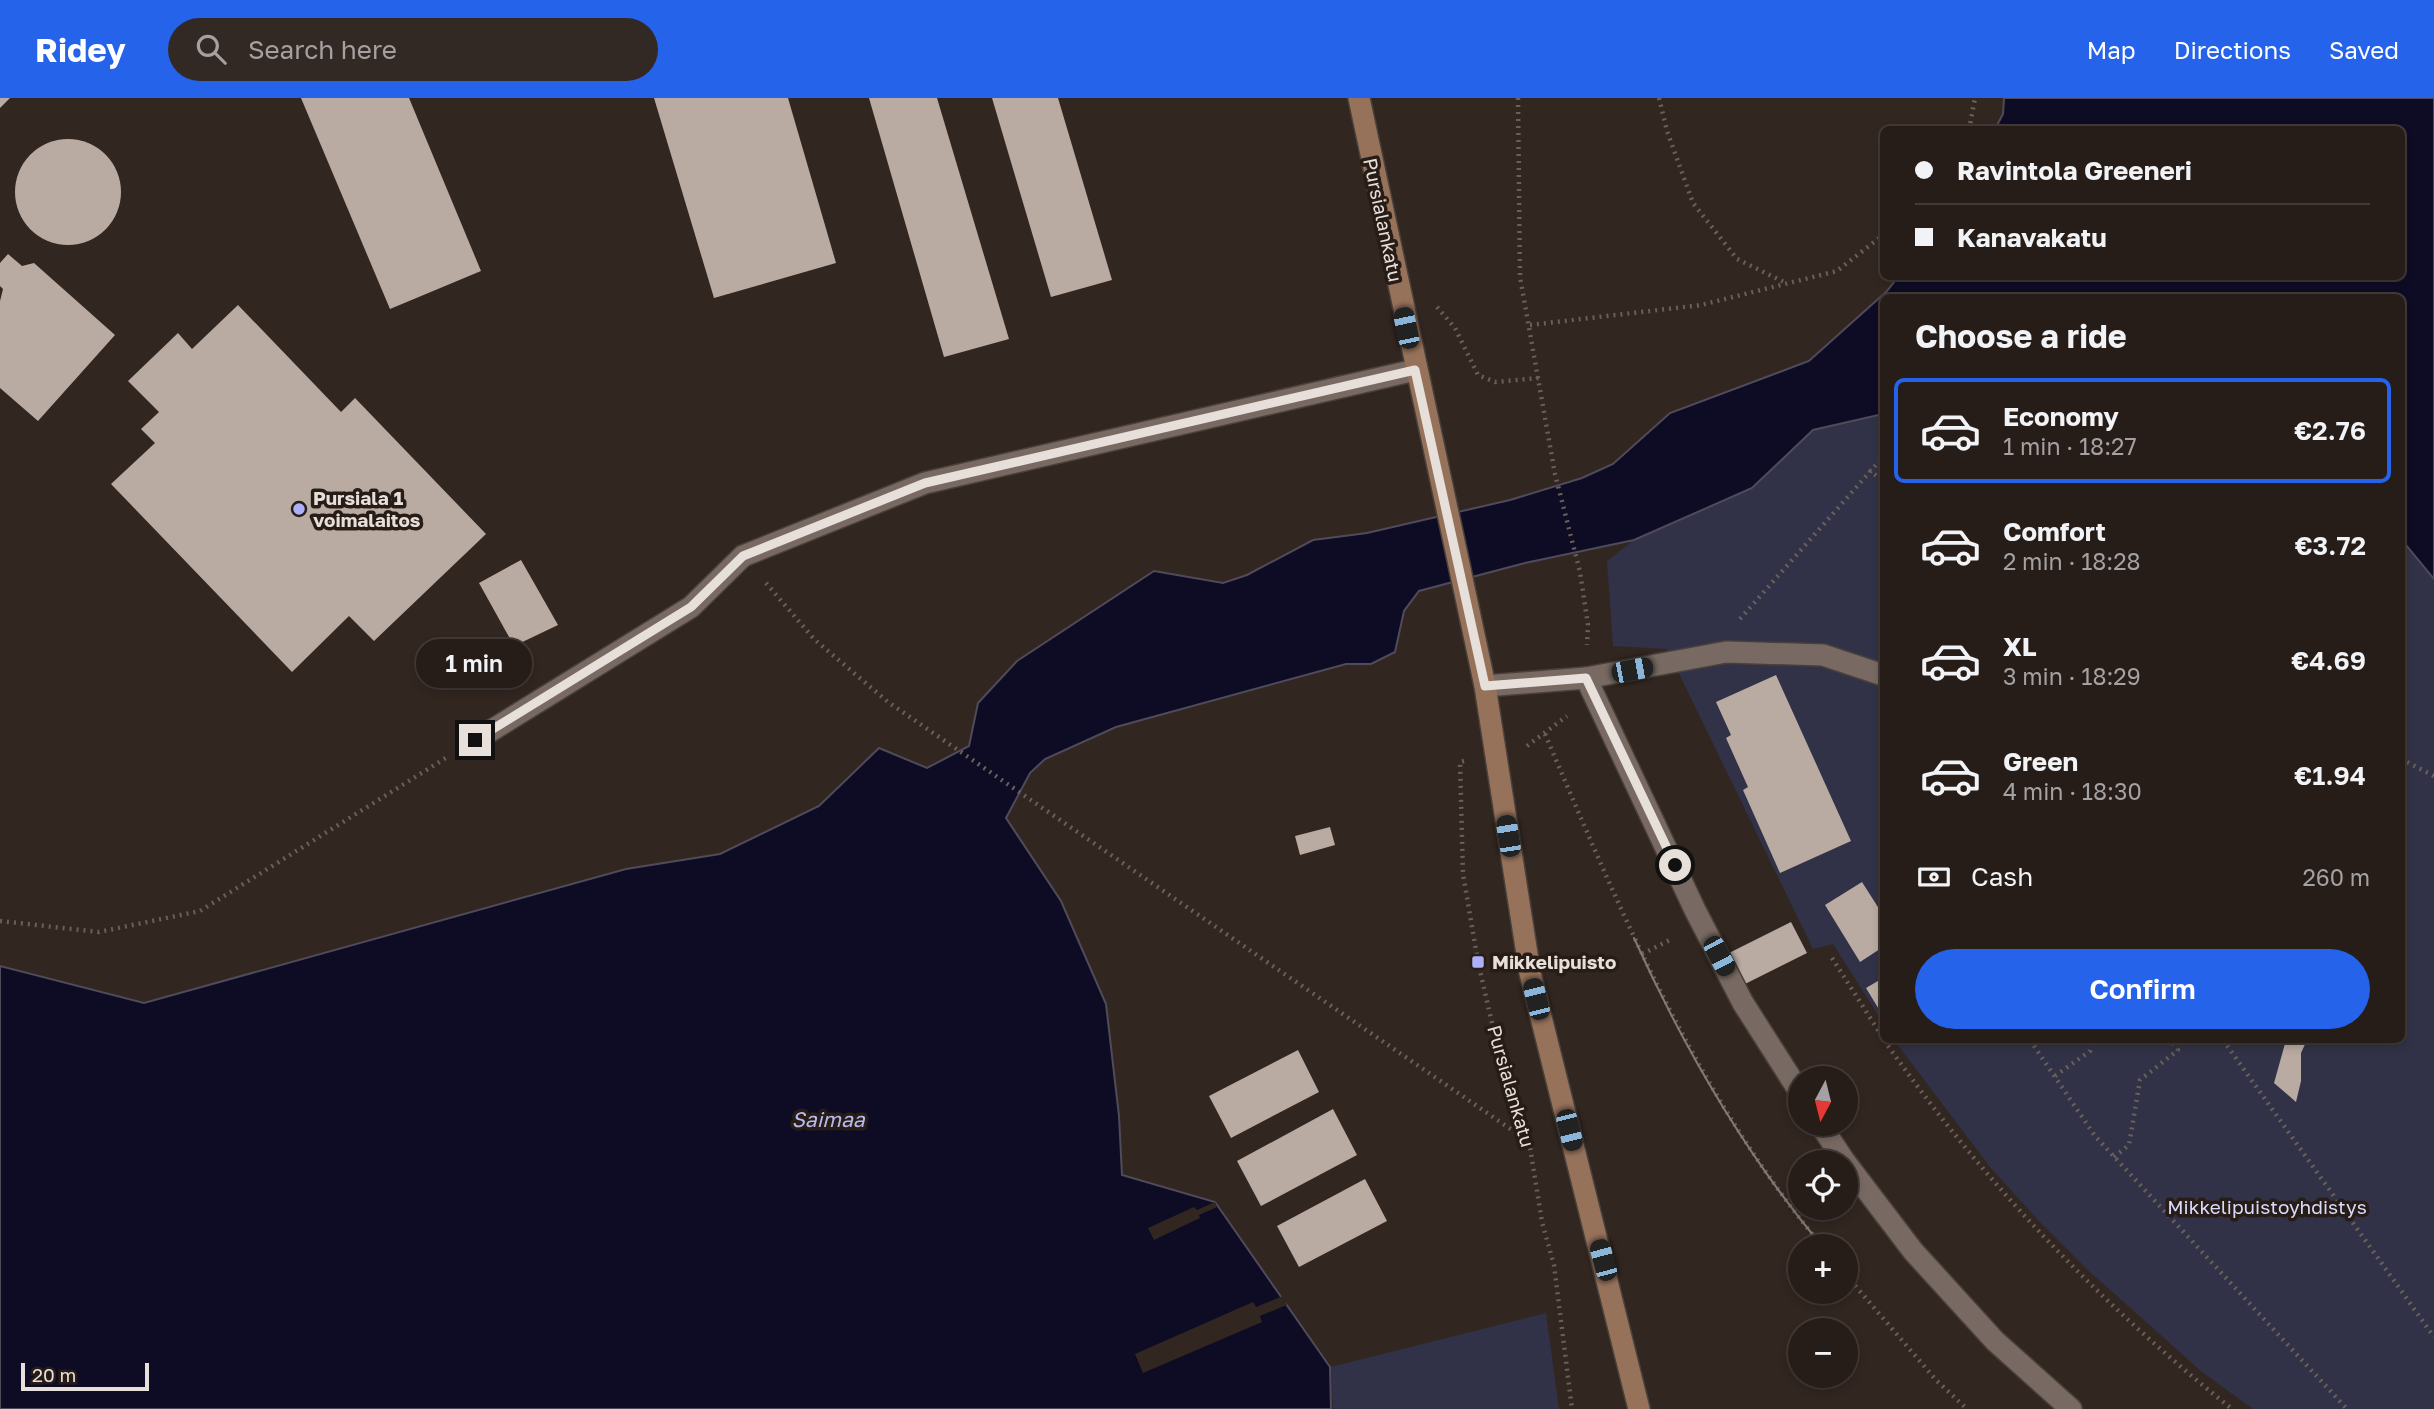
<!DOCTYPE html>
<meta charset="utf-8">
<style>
body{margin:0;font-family:"Golos Text",sans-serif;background:#322925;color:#f1f3f6;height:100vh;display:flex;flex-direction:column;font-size:26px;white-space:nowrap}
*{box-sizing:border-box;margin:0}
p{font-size:23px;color:#a4a1a2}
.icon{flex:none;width:38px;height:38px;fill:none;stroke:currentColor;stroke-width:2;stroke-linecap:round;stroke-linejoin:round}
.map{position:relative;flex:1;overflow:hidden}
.side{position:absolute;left:1880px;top:196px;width:525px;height:749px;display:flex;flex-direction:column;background:#261c18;border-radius:10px;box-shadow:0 4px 10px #0003,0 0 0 2px #423a37}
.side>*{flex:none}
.top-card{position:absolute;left:1880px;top:28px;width:525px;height:154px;border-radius:10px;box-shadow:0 4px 10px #0003,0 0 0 2px #423a37;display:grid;align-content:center;height:154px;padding:0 35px;background:#261c18}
.needle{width:46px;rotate:187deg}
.fabs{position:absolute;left:1788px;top:968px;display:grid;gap:14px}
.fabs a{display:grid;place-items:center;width:70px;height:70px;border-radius:50%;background:#261c18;box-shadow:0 4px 10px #0003,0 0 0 2px #423a37;font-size:35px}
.scale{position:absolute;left:21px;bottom:18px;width:128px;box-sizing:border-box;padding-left:7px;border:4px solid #e7dfda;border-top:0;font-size:19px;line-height:24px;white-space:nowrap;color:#e7dfda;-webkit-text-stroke:5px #281d16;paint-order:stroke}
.end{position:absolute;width:32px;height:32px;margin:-16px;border:9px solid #e7dfda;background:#111;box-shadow:0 0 0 4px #111}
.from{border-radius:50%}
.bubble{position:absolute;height:49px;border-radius:24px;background:#261c18;box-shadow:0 4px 10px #0003,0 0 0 2px #423a37;font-size:23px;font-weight:600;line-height:49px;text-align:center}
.car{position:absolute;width:21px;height:42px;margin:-21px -10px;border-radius:9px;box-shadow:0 0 5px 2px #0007;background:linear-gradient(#222 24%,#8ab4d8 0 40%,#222 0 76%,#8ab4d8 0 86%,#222 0)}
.top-card b{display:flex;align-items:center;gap:24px;height:66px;font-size:26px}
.top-card b+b{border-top:2px solid #423a37}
.top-card i{width:18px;height:18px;background:#f1f3f6}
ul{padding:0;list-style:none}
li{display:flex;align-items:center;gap:21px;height:105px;margin:0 14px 10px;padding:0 21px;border:4px solid transparent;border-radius:10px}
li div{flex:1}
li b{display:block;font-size:26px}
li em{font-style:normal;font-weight:600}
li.active{border-color:#2563eb}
li>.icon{width:63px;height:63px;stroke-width:1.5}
h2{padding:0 35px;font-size:32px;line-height:84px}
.pay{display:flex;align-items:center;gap:18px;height:77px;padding:0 35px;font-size:26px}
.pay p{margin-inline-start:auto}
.action{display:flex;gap:14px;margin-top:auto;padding:14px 35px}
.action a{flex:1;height:80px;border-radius:42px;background:#2563eb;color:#fff;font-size:28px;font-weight:600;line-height:80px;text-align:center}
header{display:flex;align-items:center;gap:42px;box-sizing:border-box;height:98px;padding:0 35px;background:#2563eb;color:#fff}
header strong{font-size:33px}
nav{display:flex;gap:38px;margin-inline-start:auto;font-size:24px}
.search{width:490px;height:63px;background:#322925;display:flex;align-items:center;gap:18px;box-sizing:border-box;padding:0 24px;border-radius:38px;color:#a4a1a2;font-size:26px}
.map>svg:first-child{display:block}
</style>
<header>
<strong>Ridey</strong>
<div class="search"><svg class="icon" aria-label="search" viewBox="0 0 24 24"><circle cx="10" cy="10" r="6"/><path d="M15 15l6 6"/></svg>Search here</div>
<nav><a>Map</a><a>Directions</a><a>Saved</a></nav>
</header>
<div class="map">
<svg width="2434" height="1311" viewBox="0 0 2434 1311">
<rect width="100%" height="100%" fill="#322620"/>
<g fill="#313247">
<path d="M1883,316v609l-50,-79 -20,5 -146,-300 -54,-3 -6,-85 27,-21 118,-52 61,-58z"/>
<path d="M2401,441l33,40v830h-181l-51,-37 -57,-51 -55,-49 -52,-52 -48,-53 -96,-127h507z"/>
<path d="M1546,1215l13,96h-226l-2,-42z"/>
</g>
<path fill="#0e0c24" stroke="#4f4b5b" stroke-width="2" d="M2004,0h430v481l-33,-40v-241h-518v116l-70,16 -61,58 -118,52 -109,23 -106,28 -15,20 -9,41 -24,12h-25l-230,63 -71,32 -15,14 -24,45 55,83 45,103 13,112 3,59 93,27 115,165 1,42h-1331v-443l144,37 482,-134 94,-15 99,-48 60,-58 48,20 42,-22 9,-43 39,-42 137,-90 69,12 24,-8 66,-35 54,-7 143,-33 72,-22 31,-14 57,-51 139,-52 78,-70 11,-14 503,-1v-146l-406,-1 8,-15z"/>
<g fill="#322620">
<path d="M1215,1104l2,5 -18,8 1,3 -46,22 -6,-12 46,-21 3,3z"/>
<path d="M1283,1198l4,9 -27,11 2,6 -119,51 -8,-19 118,-52 3,5z"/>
</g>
<g fill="#baaba2">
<path d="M0,0h10l-10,10z"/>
<path d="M301,0h108l72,173 -91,38z"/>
<path d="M654,0h134l48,165 -122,35z"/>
<path d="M869,0h68l72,241 -65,18z"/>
<path d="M992,0h66l54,182 -61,17z"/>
<circle cx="68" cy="94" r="53"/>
<path d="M8,156l14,12 12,-3 81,72 -77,86 -38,-33v-87l3,-12 -3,-3v-23z"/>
<path d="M238,207l103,107 14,-14 131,136 -112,107 -25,-25 -57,56 -181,-188 44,-41 -14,-14 18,-17 -31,-31 50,-48 14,16z"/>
<path d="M521,462l37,65 -44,21 -35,-63z"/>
<path d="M1776,577l75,166 -71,32 -37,-83 5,-3 -22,-49 5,-3 -15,-33z"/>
<path d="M1330,729l5,18 -35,10 -5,-19z"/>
<path d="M1862,784l21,33v32l-23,15 -35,-57z"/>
<path d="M1791,824l16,31 -66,33 -16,-31z"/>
<path d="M1883,880v38l-17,-28z"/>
<path d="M2286,942h21l-6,13v28l-5,21 -22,-19z"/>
<path d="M1298,952l21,42 -88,46 -22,-42z"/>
<path d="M1333,1011l24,46 -96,51 -24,-45z"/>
<path d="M1365,1081l22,42 -88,46 -22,-41z"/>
</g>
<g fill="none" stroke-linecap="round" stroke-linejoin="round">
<defs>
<g id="lane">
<path d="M1586,580l109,232 48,93 58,91"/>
<path d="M1485,588l101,-8 140,-26 97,3 60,20"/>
<path d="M1820,1026l25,38"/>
<path d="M1846,1065l67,88 82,90 76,68"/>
</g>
<path id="street" d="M476,642l215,-133 52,-51 182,-73 490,-113"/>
<path id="secondary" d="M1359,0l126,588 45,287 109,436"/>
</defs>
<use href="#lane" stroke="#4a413b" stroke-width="24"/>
<use href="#street" stroke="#4a413b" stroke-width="24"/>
<use href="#secondary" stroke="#4a413b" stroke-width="24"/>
<g stroke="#6a5f59" stroke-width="4.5" stroke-dasharray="2 5" stroke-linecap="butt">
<path d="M1518,0l2,179 35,197 25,98 8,53 -1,20"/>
<path d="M1659,0l8,33 26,72 44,56 49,24"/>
<path d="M1969,32l6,-32"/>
<path d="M1437,209l18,21 23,47 17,7 44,-4"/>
<path d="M1530,227l171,-20 136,-34 46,-36"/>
<path d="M1869,372l14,11"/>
<path d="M766,485l48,56 74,63 640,439"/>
<path d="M1740,521l143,-162"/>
<path d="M1545,636c76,178 152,362 277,512"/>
<path d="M1527,648l40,-30"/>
<path d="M2401,661l33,17"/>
<path d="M1464,663l-4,1 3,112 15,88 22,96 29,83 13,81 12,43 18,144"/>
<path d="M0,823l99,11 101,-21 249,-155"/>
<path d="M1642,856l30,-15"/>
<path d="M1832,860l51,80"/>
<path d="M1884,942c99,142 213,261 348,369"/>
<path d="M2030,942l65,96 252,273"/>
<path d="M2223,942l211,297"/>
<path d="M2055,978l35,-25 1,-11"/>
<path d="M2114,1059l15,-12 11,-65 38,-30 -7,-10"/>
<path d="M1846,1177l90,105 31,29"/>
</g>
<use href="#lane" stroke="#786a62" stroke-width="21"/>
<use href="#street" stroke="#786a62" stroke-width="21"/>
<use href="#secondary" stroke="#97725b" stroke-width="21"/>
<path stroke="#847974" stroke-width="2" d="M1634,840c49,108 112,217 188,308"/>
</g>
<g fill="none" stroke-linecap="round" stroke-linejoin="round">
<path stroke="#e7dfda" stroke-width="9" d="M475,642l216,-133 52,-51 182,-73 490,-113 70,316 101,-8 89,187"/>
</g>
<g fill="#adaffb" stroke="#281d16" stroke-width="2.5">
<circle cx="299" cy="411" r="7"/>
<rect x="1471" y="857" width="14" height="14" rx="3.5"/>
</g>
<g text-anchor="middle" stroke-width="7" stroke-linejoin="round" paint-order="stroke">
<g font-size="19" fill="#e7dfda" stroke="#281d16">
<text transform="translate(1383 122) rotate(78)" y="7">Pursialankatu</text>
<text transform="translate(1511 988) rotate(74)" y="7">Pursialankatu</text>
</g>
<g font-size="19" font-weight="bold" fill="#e7dfda" stroke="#281d16" text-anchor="start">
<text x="313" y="407">Pursiala 1<tspan x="313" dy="22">voimalaitos</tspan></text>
<text x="1492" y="871">Mikkelipuisto</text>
</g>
<g font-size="19" fill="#dadcff" stroke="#281d16">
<text x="2267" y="1116">Mikkelipuistoyhdistys</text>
</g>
<g font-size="21" font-style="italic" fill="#b7baf1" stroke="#281d16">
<text x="828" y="1029">Saimaa</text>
</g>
</g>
</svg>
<div class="fabs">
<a><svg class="needle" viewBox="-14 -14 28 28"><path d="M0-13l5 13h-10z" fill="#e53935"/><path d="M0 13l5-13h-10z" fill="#a4a1a2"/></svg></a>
<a><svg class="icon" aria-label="locate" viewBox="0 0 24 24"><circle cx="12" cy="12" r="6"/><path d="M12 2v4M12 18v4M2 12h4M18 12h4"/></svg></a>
<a>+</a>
<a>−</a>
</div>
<div class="scale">20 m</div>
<i class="end from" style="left:1675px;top:767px"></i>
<i class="end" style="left:475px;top:642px"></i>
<div class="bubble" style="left:416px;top:541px;width:116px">1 min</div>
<i class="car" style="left:1406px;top:230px;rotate:348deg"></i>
<i class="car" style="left:1632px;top:572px;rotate:79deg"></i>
<i class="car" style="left:1508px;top:738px;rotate:351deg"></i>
<i class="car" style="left:1719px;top:858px;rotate:152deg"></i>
<i class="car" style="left:1536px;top:901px;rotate:346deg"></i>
<i class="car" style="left:1569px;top:1032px;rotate:166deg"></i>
<i class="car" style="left:1603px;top:1162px;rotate:345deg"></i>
<div class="top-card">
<b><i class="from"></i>Ravintola Greeneri</b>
<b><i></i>Kanavakatu</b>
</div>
<section class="side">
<h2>Choose a ride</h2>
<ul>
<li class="active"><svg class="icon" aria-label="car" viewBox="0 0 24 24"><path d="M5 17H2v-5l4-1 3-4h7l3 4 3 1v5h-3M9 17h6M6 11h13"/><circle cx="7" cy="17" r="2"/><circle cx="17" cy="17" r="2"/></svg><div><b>Economy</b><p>1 min · 18:27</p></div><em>€2.76</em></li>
<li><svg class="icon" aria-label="car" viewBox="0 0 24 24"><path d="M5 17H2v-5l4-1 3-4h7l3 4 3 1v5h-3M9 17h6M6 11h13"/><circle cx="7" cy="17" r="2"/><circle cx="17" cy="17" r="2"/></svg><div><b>Comfort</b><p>2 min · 18:28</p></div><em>€3.72</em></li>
<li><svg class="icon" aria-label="car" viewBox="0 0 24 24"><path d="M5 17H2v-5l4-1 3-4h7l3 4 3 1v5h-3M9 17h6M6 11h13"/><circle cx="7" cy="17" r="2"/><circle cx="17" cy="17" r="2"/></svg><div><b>XL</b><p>3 min · 18:29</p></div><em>€4.69</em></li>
<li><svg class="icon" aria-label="car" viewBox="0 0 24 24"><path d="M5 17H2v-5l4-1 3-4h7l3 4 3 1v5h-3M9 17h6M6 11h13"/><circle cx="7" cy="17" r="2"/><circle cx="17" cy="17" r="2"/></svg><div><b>Green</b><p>4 min · 18:30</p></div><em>€1.94</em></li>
</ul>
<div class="pay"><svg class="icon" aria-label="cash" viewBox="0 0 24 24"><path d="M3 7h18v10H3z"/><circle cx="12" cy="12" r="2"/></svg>Cash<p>260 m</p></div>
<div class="action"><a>Confirm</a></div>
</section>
</div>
